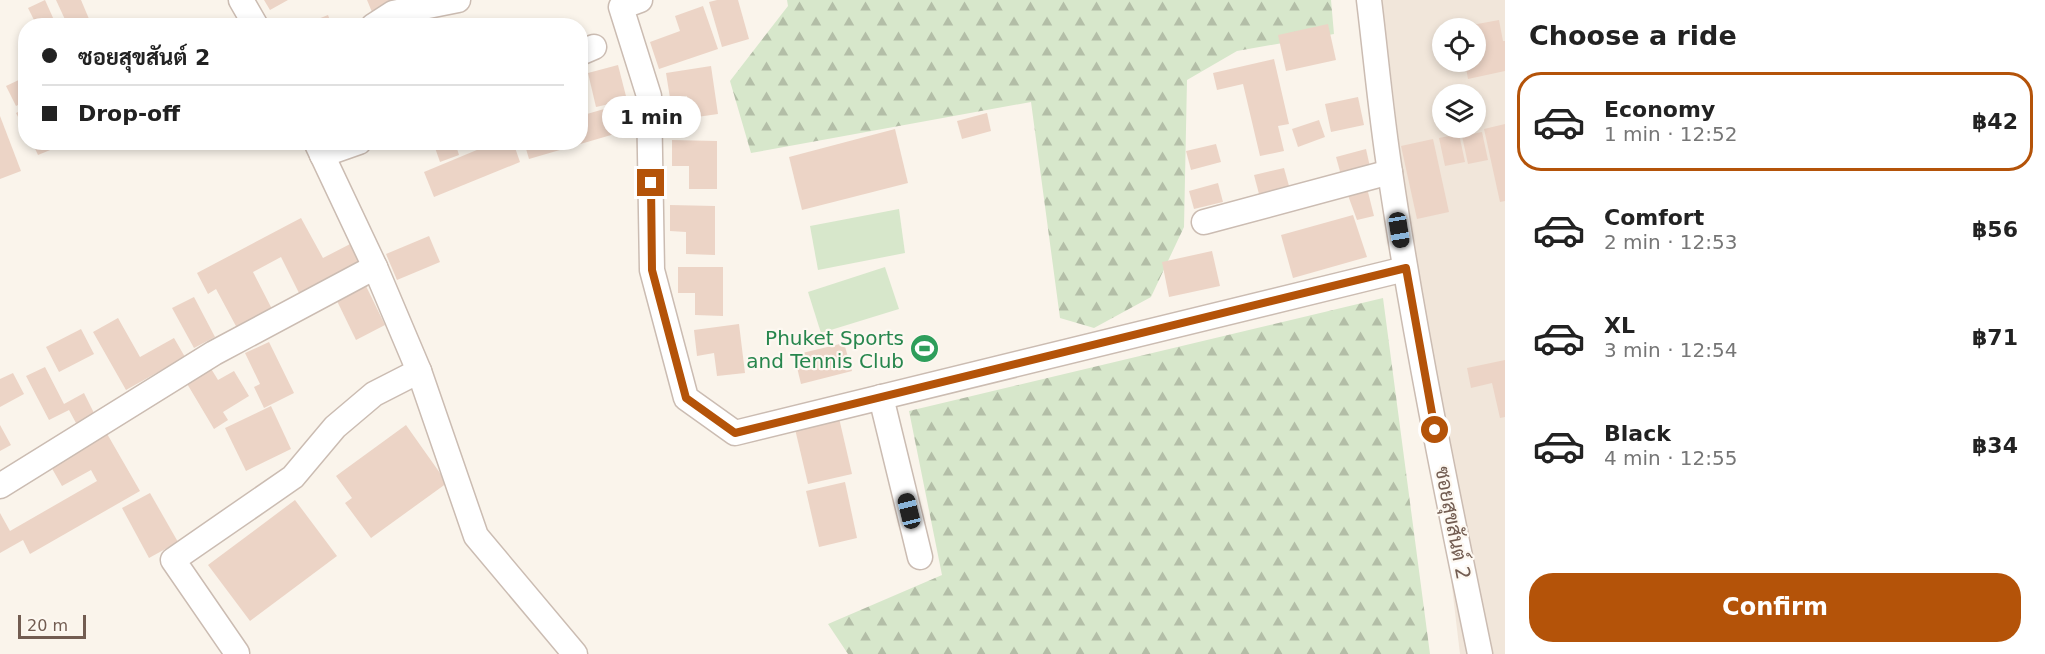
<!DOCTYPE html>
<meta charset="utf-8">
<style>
body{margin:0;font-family:"DejaVu Sans",Sarabun,sans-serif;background:#f6f6f6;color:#222;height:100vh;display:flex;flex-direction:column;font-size:22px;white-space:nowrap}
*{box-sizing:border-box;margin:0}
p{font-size:20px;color:#767676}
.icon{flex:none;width:33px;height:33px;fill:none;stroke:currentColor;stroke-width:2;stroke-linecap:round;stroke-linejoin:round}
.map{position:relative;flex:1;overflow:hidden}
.side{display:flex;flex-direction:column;background:#fff;width:540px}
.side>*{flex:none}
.guide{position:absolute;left:18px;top:18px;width:570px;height:132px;border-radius:24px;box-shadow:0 3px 9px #0003;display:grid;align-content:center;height:132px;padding:0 24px;background:#fff}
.buttons{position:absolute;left:1432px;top:18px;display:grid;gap:12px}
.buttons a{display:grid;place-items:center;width:54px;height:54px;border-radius:50%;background:#fff;box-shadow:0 3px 9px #0003;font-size:30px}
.scale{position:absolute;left:18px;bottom:15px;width:68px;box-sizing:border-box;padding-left:6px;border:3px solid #725c51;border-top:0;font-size:16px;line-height:21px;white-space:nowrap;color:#725c51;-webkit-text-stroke:4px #fdf8f1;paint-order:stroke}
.end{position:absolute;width:27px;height:27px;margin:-14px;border:8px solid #b45309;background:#fff;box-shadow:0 0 0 3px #fff}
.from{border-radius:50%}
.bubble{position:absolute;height:42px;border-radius:21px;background:#fff;box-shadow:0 3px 9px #0003;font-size:20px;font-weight:600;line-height:42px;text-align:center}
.car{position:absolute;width:18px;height:36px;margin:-18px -9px;border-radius:8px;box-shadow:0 0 4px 2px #0007;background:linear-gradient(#222 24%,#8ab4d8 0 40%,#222 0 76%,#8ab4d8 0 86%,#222 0)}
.guide b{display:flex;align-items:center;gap:21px;height:57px;font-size:22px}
.guide b+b{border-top:2px solid #e0e0e0}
.guide i{width:15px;height:15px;background:#222}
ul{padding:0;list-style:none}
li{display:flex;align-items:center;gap:18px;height:99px;margin:0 12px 9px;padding:0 12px;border:3px solid transparent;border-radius:24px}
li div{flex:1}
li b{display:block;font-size:22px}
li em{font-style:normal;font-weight:600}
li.active{border-color:#b45309}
li>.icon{width:54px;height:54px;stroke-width:1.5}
h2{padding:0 24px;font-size:27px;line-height:72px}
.cta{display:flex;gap:12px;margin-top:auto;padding:12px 24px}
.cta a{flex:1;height:69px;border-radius:24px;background:#b45309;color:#fff;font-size:24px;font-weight:600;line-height:69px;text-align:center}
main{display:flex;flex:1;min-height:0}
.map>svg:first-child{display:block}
</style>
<main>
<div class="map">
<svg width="1505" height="654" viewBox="0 0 1505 654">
<defs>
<pattern id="forest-firs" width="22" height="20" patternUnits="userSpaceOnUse" patternTransform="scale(1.5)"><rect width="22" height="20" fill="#d7e7cb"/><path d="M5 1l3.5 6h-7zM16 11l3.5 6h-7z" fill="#b3bea7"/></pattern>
</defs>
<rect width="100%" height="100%" fill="#faf4eb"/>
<path fill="#f1e6da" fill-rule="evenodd" d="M1382,0h123v654h-45zM1443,28h33v34h-33zM1443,94h33v34h-33z"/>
<g fill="#d7e7cb">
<path d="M899,209l6,44 -87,17 -8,-44z"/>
<path d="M885,267l14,42 -78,24 -13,-41z"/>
</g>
<g fill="url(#forest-firs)">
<path d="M787,0h544l3,34 -97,17 -50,29 -3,147 -33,70 -57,31 -34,-10 -29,-216 -280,51 -21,-72 58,-75z"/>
<path d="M1383,298l47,356h-582l-20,-30 114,-49 -33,-164z"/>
</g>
<g fill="#ecd4c6">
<path d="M45,0l9,20 -11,6h-6l-9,-18z"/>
<path d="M56,0h25l11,26h-24z"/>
<path d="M264,0h24l-18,10z"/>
<path d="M367,0h23l2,4 -20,8z"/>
<path d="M717,0h21l11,39 -27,8 -13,-45z"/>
<path d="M703,6l15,43 -59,20 -9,-27 30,-11 -5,-15z"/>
<path d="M328,15l4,11h-29v-1z"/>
<path d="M1499,20l4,21h2v30l-37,8 -3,-17h11v-34l-15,-1z"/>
<path d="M1328,24l8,36 -50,11 -8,-36z"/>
<path d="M1274,59l15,65 -11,2 6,25 -24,5 -17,-72 -26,6 -4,-17z"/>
<path d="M618,65l9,35 -31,7 -8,-34z"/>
<path d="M711,66l7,48 -28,4 -3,-22 -17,2 -4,-25z"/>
<path d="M23,78l3,5v18l-10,5 -10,-20z"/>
<path d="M1358,97l6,28 -33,7 -6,-28z"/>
<path d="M611,107l7,26 -89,26 -5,-17h56v-26z"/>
<path d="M26,108v24l-10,-19z"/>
<path d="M987,113l4,18 -29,8 -5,-18z"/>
<path d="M0,116l21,55 -21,8z"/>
<path d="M1319,120l6,17 -27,10 -6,-18z"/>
<path d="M1505,124v77l-5,1 -16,-73z"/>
<path d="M895,129l13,54 -106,27 -13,-53z"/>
<path d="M1482,132l6,28 -20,4 -6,-28z"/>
<path d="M1459,134l6,28 -20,4 -6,-28z"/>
<path d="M1433,139l16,73 -32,7 -16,-73z"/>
<path d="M672,140l45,1v48h-28v-23h-17z"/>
<path d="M32,142h21l2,6 -17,7z"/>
<path d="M433,142h22l4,13 -19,7z"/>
<path d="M496,142h17l7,20 -86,35 -10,-25z"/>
<path d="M1216,144l5,18 -30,8 -5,-19z"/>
<path d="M1366,149l4,18 -29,8 -5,-18z"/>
<path d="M1284,168l5,18 -30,8 -5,-19z"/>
<path d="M1218,183l5,19 -29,7 -5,-18z"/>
<path d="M1366,184l8,32 -17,4 -11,-30z"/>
<path d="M670,205l45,1v49l-29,-1v-22l-16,-1z"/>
<path d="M1353,215l14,42 -74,21 -12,-43z"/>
<path d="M301,218l22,40 31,-16 9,17 -64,34 -18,-36 -28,15 19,37 -35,19 -21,-39 -8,5 -11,-21z"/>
<path d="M429,236l11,26 -43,18 -11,-26z"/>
<path d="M1212,251l8,35 -51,11 -7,-35z"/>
<path d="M678,267h45v49l-28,-1v-22h-17z"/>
<path d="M366,286l19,39 -29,15 -19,-39z"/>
<path d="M194,297l21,40 -21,11 -22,-40z"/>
<path d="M118,318l22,39 34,-19 11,19 -59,33 -33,-58z"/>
<path d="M739,324l6,49 -28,3 -3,-23 -17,3 -3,-26z"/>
<path d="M81,329l13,25 -35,18 -13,-25z"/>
<path d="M269,342l25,51 -30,15 -10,-21 6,-3 -15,-31z"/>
<path d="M844,343l8,28 -51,13 -7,-29z"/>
<path d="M1505,360v57l-5,1 -8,-35 -21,5 -4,-20z"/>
<path d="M45,367l19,37 20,-11 10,20 -18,10 -7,-13 -20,10 -23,-44z"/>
<path d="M210,367l8,13 16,-9 15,25 -26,16 5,8 -14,9 -28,-47z"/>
<path d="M13,373l11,21 -24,13v-28z"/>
<path d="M271,406l20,43 -45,22 -21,-43z"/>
<path d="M839,418l13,56 -44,10 -13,-55z"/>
<path d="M0,425l11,20 -11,6z"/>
<path d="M406,425l41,58 -76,55 -26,-35 7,-5 -16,-22z"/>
<path d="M106,432l34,59 -110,63 -7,-14 -23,13v-40l10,18 87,-50 -6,-11 -29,16 -12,-21z"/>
<path d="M845,482l12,56 -38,9 -13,-56z"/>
<path d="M150,493l28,49 -29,16 -27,-50z"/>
<path d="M295,500l42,56 -87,65 -42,-56z"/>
</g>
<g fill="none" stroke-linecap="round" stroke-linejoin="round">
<defs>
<g id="minor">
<path d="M241,0l15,26"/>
<path d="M640,0l-19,7 28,89 3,174 34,128 49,35 670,-164"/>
<path d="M1369,0c7,57 12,115 21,172 24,161 57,322 90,482"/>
<path d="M373,26l20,-13 65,-13"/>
<path d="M580,53l14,-6"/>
<path d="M316,142l59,125 44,104 57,165 99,118"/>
<path d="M322,155l37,-13"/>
<path d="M1204,222l186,-50"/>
<path d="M881,397l39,160"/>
<path d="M0,486l214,-133 161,-86"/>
<path d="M237,653l-64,-93 120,-83 42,-50 39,-33 45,-23"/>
</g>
</defs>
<use href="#minor" stroke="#cbbcb2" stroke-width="27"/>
<use href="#minor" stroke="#fff" stroke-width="24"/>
</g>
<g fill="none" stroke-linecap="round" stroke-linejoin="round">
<path stroke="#b45309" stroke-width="8" d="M651,183l1,87 34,128 49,35 671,-165 29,162"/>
</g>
<defs>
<symbol id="stadium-disc" viewBox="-11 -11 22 22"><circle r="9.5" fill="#2e9e5b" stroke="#fdf8f1"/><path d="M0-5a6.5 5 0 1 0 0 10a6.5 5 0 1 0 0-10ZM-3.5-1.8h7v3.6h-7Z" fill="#fff"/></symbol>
</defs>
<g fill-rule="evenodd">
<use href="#stadium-disc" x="908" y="332" width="33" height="33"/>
</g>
<g text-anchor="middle" stroke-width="4.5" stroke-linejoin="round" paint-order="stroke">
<g font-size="20" fill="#27864d" stroke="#fdf8f1" text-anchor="end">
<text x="904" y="345">Phuket Sports<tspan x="904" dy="23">and Tennis Club</tspan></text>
</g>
<g font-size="20" fill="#725c51" stroke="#fdf8f1">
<text transform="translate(1453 523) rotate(79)" y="7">ซอยสุขสันต์ 2</text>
</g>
</g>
</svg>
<div class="buttons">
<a><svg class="icon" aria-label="locate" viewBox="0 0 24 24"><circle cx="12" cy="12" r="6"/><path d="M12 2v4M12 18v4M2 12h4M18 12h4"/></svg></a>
<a><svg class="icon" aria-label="layers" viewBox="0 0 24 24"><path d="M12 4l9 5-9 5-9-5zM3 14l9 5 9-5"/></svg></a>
</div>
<div class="scale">20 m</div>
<i class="end from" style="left:1435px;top:430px"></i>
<i class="end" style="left:651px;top:183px"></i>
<div class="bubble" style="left:602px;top:96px;width:99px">1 min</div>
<i class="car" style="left:1399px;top:230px;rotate:171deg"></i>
<i class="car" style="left:909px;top:511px;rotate:346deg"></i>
<div class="guide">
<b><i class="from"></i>ซอยสุขสันต์ 2</b>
<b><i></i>Drop-off</b>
</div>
</div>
<section class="side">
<h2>Choose a ride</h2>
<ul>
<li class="active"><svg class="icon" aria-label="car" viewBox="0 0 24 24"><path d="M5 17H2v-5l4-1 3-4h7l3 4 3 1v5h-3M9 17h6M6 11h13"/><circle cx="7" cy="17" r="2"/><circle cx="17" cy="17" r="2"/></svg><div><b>Economy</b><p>1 min · 12:52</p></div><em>฿42</em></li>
<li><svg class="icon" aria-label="car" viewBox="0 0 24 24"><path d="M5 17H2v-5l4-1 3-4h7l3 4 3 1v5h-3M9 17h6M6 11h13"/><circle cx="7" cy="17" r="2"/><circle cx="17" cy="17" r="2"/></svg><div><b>Comfort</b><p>2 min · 12:53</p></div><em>฿56</em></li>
<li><svg class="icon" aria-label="car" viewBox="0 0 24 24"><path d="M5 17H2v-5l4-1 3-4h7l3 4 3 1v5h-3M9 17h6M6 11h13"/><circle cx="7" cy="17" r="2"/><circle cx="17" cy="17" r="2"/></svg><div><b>XL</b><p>3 min · 12:54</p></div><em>฿71</em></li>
<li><svg class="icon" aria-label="car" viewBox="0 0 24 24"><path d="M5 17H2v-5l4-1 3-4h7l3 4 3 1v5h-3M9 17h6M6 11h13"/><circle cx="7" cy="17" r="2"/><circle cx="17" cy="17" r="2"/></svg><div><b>Black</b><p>4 min · 12:55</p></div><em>฿34</em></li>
</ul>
<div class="cta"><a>Confirm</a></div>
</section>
</main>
